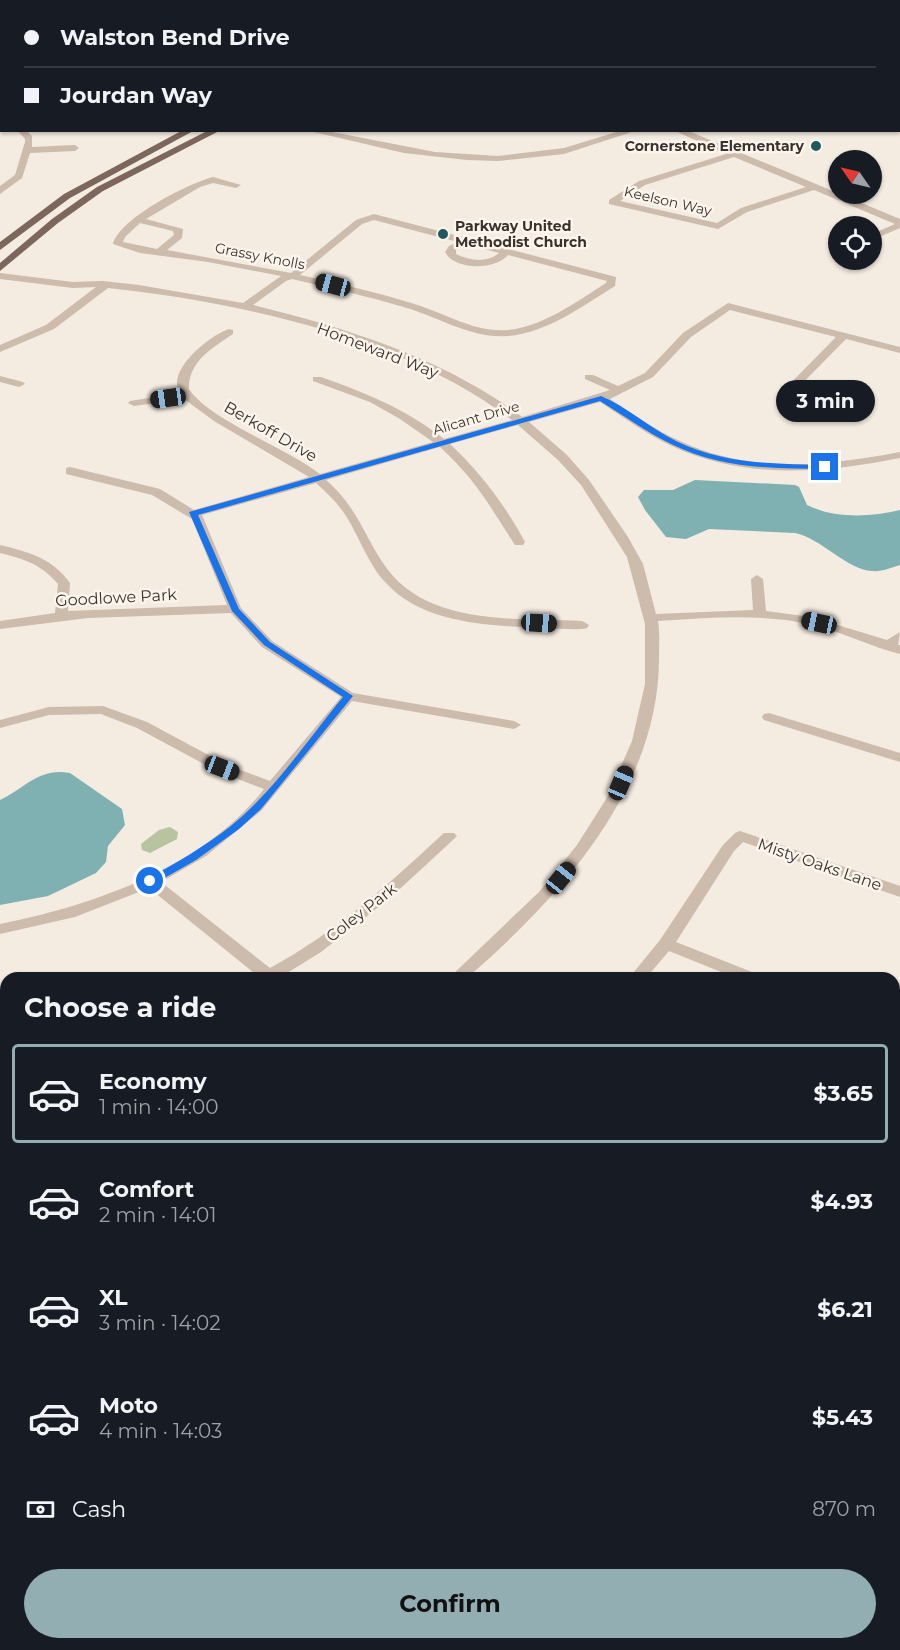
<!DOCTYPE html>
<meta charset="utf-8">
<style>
body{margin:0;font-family:Montserrat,sans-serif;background:#20242c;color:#f1f3f6;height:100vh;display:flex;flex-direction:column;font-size:22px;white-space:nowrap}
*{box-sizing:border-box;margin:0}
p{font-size:20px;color:#9ea1a6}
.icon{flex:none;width:33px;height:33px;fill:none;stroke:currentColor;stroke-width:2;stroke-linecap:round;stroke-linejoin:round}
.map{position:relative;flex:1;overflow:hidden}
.details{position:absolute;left:0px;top:972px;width:900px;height:678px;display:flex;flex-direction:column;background:#171b24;border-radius:18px 18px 0 0;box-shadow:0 2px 4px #0004}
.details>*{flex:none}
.guide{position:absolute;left:0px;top:0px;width:900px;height:132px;box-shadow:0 2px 4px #0004;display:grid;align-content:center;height:132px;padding:0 24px;background:#171b24}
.needle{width:39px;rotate:304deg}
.tools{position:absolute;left:828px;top:150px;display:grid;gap:12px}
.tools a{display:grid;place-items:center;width:54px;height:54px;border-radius:50%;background:#171b24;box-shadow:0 2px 4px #0004;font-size:30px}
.end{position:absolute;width:27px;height:27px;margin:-14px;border:8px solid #1a73e8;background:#fff;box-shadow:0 0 0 3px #fff}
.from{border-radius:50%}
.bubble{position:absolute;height:42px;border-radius:21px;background:#171b24;box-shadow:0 2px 4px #0004;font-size:20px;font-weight:700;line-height:42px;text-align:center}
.car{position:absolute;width:18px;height:36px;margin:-18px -9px;border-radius:8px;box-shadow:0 0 4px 2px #0007;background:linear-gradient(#222 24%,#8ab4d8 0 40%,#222 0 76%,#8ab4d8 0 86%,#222 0)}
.guide b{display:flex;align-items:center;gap:21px;height:57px;font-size:22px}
.guide b+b{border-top:2px solid #363941}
.guide i{width:15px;height:15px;background:#f1f3f6}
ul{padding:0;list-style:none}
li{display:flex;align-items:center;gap:18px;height:99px;margin:0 12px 9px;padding:0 12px;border:3px solid transparent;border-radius:6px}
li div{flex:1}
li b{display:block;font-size:22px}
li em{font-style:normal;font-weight:700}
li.selected{border-color:#92aeb2}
li>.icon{width:54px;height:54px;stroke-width:1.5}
h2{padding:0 24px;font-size:27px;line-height:72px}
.pay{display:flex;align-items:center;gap:15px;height:66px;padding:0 24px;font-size:22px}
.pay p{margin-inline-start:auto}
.cta{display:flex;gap:12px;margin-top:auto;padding:12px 24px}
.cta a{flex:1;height:69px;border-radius:36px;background:#92aeb2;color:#111;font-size:24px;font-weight:700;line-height:69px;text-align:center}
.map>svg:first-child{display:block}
</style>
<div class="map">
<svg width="900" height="1650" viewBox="0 0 900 1650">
<rect width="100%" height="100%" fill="#f4ebe1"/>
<path fill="#b8c4a0" d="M170,827l8,5 -1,7 -27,14 -8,-3 -1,-6 18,-14z"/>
<g fill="#7fb0b2">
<path d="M695,480l100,5 4,2 8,18c28,14 64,12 93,5v55c-9,3 -19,7 -28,6 -25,-1 -51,-33 -77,-38l-86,-4 -23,10 -20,-2 -21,-27 -7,-13 6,-7h29z"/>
<path d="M62,772l8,1 52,36 3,16 -17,21 -2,16 -10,11 -48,23 -48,9v-105c22,-10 36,-29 62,-28z"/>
<path d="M900,1071v91l-6,-3v-75z"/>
<path d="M0,1379l6,8v215h-6z"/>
</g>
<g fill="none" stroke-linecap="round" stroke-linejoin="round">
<g fill="#cdbbac" fill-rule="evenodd">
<path d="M19,0l13,2h-12z"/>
<path d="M59,0h11l1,2h-11z"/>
<path d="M205,0h11l-12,2z"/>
<path d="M405,0h58l-58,2z"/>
<rect x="624" y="0" width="8" height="2"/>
<path d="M727,0h16l-1,2z"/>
<rect x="835" y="0" width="8" height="2"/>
<path d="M0,27h2l-2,5z"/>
<rect x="0" y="58" width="2" height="4"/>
<path d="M898,88h2v6l-2,-1z"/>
<rect x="0" y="120" width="2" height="6"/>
<path d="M17,130h9l6,6v11l43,-2 4,3 -4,3 -45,2 -8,25 -22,16v-8l15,-11 10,-33v-3z"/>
<path d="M305,130h17l113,22 63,4 66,-8 59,-18h15l-74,24 -66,7 -31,-1 -63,-7z"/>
<path d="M673,130h13l214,89v9l-28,12v-6l23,-10 -81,-34 -67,22 -29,17 -109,-25v-4l30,-19 87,-27zM734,157l72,30 -65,21 -24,15 -97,-22 25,-16z"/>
<path d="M213,177l28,8 -5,3 -23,-5 -13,4 -54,32 37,10 -1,9 -15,12 124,23 65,-53 18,-6 242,63 -1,9c-32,20 -69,47 -107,50 -35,3 -68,-18 -101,-28 -37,-11 -76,-20 -115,-29l-6,2 -33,24c93,23 191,53 269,112l88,-27 -25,-11v-4h8l25,11 27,-13 38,-40 45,-30 172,44v6l-54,-14 -61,62h-8v-4l59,-60 -106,-27 -39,27 -38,40 -43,22c23,15 45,31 70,42 70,33 147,25 220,11v6c-75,15 -154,22 -226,-11 -26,-12 -50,-29 -74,-45l-71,20 38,33 22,25 39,57 15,27 13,50 97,-4 -2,-31 6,-4 6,4 3,32 45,6 76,23 13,-8 -2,13h2v9c-29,-7 -57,-22 -87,-29 -51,-12 -104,-7 -155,-4 2,12 1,25 1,37 0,131 -99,239 -192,320h-18l90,-86 38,-47 31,-49 24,-55 13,-57v-60l-18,-67 -46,-72 -23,-25 -40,-35 -68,19c31,29 55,61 75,98l-2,3h-8c-26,-40 -39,-65 -75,-98l-114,33c34,30 38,58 62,90 43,56 131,48 194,51l7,4 -2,3c-13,3 -28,0 -41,0 -52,-2 -122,-3 -160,-45 -19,-20 -27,-48 -42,-70 -8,-12 -18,-21 -28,-30l-114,32 39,93 31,33 81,52 161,28 7,4 -7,4 -162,-28 -91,110 -55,45 -45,26 109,86c65,-35 120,-85 174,-135h10l3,3 -3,3 -64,59 -69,54 -42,26h-22l1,-2 -109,-88 -74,29 -75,17v-10c92,-18 204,-57 264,-135l-47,-18 -80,-43 -36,-14 -52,1 -49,13v-8l49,-13 54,-1 44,16 80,43 43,16 71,-84 -79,-50 -31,-34 -143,5 -88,11v-8l55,-8 3,-29c-17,-20 -34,-25 -58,-31v-8c29,7 52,13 70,38l-2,28 159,-6 -35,-86 -40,-24 -86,-21v-6l4,-1 90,22 34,21 115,-33 -95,-56 -30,-22 -50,7 -6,-3 2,-2 50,-8c-15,-22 30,-58 49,-64l4,1v4c-21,14 -45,28 -44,55 20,31 98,59 131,85l113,-32 -33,-23 -30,-17 -57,-21v-4h8c45,16 85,32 123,62l68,-19c-107,-82 -273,-118 -404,-132l-54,41 -54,23v-7l46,-20 50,-38 -23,1 -73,-9v-6l73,9 30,-1 36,4 104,18 38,-27 -73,-14 -68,-9 -27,-9c7,-26 74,-60 100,-67zM374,220l84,22 -9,4 -4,6c10,19 51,18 63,3l99,26 -1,2c-28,18 -64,44 -98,47 -34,3 -65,-18 -97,-27 -36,-11 -73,-20 -111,-28l62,-51zM140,223l33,8 1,4 -17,14 -34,-7 2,-5zM469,245l30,8c-12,10 -29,8 -43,1v-4z"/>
<path d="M0,376l23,6 2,2 -6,3 -19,-5z"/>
<path d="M769,713l131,40v9l-136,-42 -2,-3 2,-3z"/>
<path d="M740,831l160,55v11l-157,-55 -9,9 -58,91 81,32 2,4h-23l-67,-27 -23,27h-17l31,-38 63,-95 12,-12z"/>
<path d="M6,1080v12l-6,2v-12z"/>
<path d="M6,1205v15l-6,2v-15z"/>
<path d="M894,1262l6,2v14l-6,-2z"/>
<path d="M894,1484l6,2v18l-6,-2z"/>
<path d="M0,1629l6,1v14h9l-1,3 -14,2z"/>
<path d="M100,1644h158l-2,6h-155z"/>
<path d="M387,1644h23l2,6h-23z"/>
</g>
<g fill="#7d675c" fill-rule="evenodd">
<rect x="319" y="0" width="8" height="2"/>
<path d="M337,0h8l1,2h-8z"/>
<path d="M183,130h12l-125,68 -70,52v-8l64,-48z"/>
<path d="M209,130h12l-118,61 -45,32 -58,48v-8l52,-44 45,-32z"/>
</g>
</g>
<path fill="#1a73e8" d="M601,396c26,11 49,32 75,45 46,23 99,23 149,24l4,2 -4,2c-52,0 -106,-1 -154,-25 -25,-12 -48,-29 -71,-43l-402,114 41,94 31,33 83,54 -92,113 -22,20 -43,31 -42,24h-7v-5c29,-16 59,-33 85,-54 42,-34 77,-87 111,-128l-79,-52 -32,-34 -43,-99z"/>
<g fill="#1f5a5e" stroke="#fbf5ee" stroke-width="2">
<circle cx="816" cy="146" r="6"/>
<circle cx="443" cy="234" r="6"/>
</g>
<g text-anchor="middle" stroke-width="5" stroke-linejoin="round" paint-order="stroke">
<g font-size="14" font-weight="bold" fill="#3b302b" stroke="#fbf5ee" text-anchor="end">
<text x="804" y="151">Cornerstone Elementary</text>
<text x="455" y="231" text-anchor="start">Parkway United<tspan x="455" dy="16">Methodist Church</tspan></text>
</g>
<g font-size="14" fill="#3b302b" stroke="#fbf5ee">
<text transform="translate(668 201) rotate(13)" y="5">Keelson Way</text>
<text transform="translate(260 256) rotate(11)" y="5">Grassy Knolls</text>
<text transform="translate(476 418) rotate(-16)" y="5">Alicant Drive</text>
</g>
<g font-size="16" fill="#3b302b" stroke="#fbf5ee">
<text transform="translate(378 350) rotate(21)" y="6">Homeward Way</text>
<text transform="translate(271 431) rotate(30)" y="6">Berkoff Drive</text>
<text transform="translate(116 597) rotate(-3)" y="6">Goodlowe Park</text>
<text transform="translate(820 864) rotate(19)" y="6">Misty Oaks Lane</text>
<text transform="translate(361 912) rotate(-38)" y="6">Coley Park</text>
</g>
</g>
</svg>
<div class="tools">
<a><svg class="needle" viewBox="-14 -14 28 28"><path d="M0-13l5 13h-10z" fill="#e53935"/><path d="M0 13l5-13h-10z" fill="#9ea1a6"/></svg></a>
<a><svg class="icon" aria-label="locate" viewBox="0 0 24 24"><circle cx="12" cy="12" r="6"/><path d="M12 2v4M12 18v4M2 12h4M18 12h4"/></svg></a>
</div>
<i class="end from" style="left:150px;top:881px"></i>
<i class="end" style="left:825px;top:467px"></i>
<div class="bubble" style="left:776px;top:380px;width:99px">3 min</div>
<i class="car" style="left:333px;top:285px;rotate:285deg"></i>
<i class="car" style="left:168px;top:398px;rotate:262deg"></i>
<i class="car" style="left:539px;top:623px;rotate:93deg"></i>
<i class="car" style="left:819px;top:623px;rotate:282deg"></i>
<i class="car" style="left:222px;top:768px;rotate:111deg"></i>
<i class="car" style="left:621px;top:783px;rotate:23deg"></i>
<i class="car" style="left:561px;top:878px;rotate:39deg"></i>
<div class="guide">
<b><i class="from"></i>Walston Bend Drive</b>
<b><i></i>Jourdan Way</b>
</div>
<section class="details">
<h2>Choose a ride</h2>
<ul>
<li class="selected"><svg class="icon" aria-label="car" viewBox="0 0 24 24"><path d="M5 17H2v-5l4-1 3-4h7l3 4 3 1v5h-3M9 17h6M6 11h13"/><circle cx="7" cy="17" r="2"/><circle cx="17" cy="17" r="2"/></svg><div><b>Economy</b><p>1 min · 14:00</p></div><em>$3.65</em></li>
<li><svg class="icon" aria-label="car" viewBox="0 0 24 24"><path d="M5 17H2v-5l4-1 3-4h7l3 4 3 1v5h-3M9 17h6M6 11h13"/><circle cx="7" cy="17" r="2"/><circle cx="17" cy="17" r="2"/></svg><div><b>Comfort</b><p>2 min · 14:01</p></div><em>$4.93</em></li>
<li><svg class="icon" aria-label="car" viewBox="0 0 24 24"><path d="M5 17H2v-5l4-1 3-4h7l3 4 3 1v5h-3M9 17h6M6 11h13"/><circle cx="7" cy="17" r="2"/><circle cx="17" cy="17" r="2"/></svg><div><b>XL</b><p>3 min · 14:02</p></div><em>$6.21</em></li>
<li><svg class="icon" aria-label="car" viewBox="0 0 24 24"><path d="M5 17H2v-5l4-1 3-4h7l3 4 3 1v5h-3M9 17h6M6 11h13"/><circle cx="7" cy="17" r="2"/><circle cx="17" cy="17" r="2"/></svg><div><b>Moto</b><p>4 min · 14:03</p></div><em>$5.43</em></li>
</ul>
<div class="pay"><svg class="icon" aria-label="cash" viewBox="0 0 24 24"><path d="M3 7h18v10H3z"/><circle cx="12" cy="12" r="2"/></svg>Cash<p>870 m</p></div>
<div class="cta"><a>Confirm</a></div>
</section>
</div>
